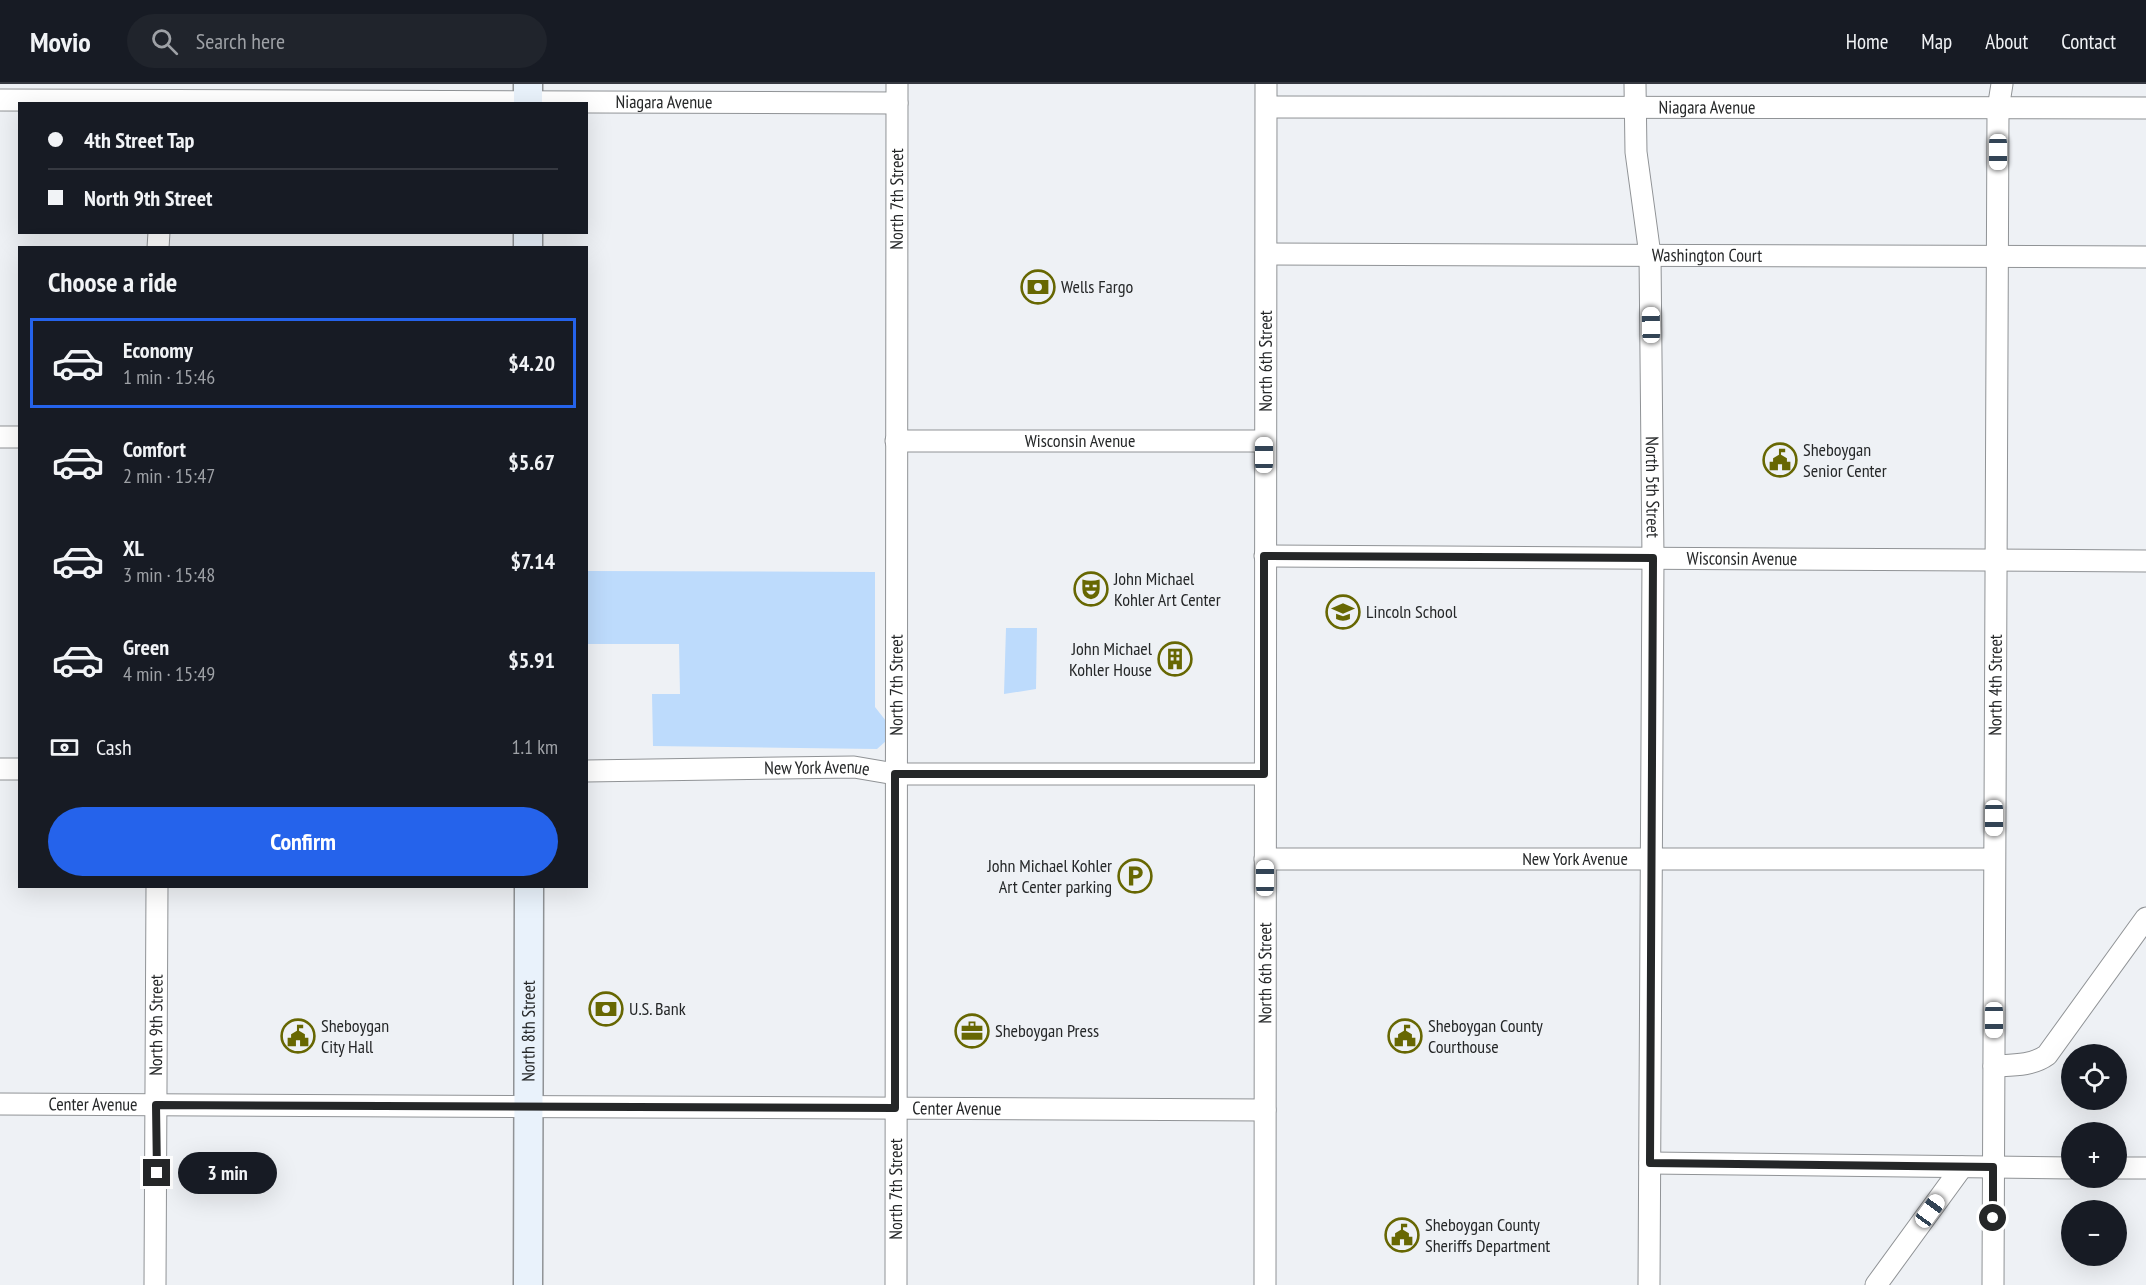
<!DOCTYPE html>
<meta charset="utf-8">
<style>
body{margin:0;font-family:"PT Sans Narrow",sans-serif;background:#20242c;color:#f1f3f6;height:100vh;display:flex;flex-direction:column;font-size:22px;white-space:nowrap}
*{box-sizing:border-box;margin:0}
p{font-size:20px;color:#9ea1a6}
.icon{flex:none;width:33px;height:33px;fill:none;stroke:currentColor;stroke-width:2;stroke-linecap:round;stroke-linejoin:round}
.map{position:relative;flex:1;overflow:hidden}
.panel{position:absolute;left:18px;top:162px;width:570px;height:642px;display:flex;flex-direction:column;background:#171b24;border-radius:0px;box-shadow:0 6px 24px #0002}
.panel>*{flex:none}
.guide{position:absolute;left:18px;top:18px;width:570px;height:132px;border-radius:0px;box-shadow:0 6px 24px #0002;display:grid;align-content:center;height:132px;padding:0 30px;background:#171b24}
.buttons{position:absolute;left:2061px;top:960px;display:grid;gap:12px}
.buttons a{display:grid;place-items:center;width:66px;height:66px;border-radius:50%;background:#171b24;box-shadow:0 6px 24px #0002;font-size:30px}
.end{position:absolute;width:27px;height:27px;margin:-14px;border:8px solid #252728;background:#fff;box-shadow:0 0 0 3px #fff}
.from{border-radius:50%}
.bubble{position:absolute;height:42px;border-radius:21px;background:#171b24;box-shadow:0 6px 24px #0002;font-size:20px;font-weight:700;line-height:42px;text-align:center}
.car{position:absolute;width:18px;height:36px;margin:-18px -9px;border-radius:8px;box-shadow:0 0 4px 2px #0007;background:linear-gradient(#fff 24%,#345 0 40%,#fff 0 76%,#345 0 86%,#fff 0)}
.guide b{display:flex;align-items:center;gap:21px;height:57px;font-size:22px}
.guide b+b{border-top:2px solid #363941}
.guide i{width:15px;height:15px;background:#f1f3f6}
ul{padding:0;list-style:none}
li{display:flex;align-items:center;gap:18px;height:90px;margin:0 12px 9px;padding:0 18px;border:3px solid transparent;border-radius:0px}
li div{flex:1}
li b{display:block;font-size:22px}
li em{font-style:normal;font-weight:700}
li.current{border-color:#2563eb}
li>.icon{width:54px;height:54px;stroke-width:1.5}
h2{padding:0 30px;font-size:27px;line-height:72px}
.pay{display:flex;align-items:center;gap:15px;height:66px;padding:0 30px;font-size:22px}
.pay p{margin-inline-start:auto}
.cta{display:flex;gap:12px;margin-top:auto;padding:12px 30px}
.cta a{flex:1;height:69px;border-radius:36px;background:#2563eb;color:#fff;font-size:24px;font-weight:700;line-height:69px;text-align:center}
header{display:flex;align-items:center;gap:36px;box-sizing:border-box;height:84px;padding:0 30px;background:#171b24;border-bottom:2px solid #363941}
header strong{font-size:28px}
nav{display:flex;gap:33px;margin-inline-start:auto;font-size:21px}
.search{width:420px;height:54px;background:#20242c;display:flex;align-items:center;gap:15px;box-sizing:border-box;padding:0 21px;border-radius:33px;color:#9ea1a6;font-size:22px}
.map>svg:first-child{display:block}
</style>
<header>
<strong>Movio</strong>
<div class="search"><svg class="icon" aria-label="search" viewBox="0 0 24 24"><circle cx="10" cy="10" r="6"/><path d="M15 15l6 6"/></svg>Search here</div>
<nav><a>Home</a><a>Map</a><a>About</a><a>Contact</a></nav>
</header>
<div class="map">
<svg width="2146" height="1201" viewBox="0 0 2146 1201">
<rect width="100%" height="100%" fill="#eef1f5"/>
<g fill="#bddbfc">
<path d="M587,487l288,1v135l11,14v20l-9,8 -224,-3 -1,-52h28l-1,-50h-92z"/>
<path d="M1006,544h31l-1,61 -32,5z"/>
</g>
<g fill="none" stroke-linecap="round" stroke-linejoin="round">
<defs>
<g id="street">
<path id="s1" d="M1635,0l1,68 14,103 3,303 -4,727"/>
<path id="s2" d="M0,16l897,3"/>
<path id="s3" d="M1267,23l879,1"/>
<path d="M158,164l1,-16"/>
<path id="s4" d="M1267,170l879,3"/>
<path d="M0,353h20"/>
<path id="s5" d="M896,357h368"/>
<path id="s6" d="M1265,472l881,5"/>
<path d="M0,685h20"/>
<path id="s7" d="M586,687l268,-4 41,7h369"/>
<path id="s8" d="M1265,775h729"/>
<path d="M1994,982c18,-1 38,0 53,-11l99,-137"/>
<path id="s9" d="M0,1020l1265,6"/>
<path d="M1650,1079l422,5"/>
<path d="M2116,1084h30"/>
<path id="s10" d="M155,1201l2,-399"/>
<path id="s11" d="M896,1201l1,-1201"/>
<path id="s12" d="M1265,1201l1,-1201"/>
<path d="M1876,1201l86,-118"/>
<path id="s13" d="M1993,1201l5,-1176 4,-25"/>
</g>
<g id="secondary">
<path d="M528,20v-20"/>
<path d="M528,148v16"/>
<path id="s14" d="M528,1201l1,-399"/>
</g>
</defs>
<use href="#street" stroke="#909396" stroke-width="23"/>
<use href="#secondary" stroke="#909396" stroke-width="31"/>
<use href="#street" stroke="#fff" stroke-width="21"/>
<use href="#secondary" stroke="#e9f2fb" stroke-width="28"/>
</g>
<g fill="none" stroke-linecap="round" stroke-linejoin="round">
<path stroke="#252728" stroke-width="8" d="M157,1089l-1,-68 739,3v-334h369v-218l389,2 -3,605 343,4v51"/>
</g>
<defs>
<symbol id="bank-ring" viewBox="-11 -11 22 22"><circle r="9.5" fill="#eef1f5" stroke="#676702" stroke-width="1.5"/><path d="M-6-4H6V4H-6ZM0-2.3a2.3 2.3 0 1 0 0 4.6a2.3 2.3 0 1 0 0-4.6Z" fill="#676702"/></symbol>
<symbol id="civic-ring" viewBox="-11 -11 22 22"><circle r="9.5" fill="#eef1f5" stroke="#676702" stroke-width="1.5"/><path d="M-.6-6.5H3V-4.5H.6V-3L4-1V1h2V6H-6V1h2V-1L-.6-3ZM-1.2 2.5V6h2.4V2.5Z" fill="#676702"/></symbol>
<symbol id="theatre-ring" viewBox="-11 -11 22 22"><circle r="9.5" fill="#eef1f5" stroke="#676702" stroke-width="1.5"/><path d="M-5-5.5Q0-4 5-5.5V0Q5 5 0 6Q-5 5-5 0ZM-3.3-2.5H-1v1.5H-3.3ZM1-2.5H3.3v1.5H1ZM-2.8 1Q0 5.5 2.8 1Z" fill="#676702"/></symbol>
<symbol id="school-ring" viewBox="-11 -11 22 22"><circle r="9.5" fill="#eef1f5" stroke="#676702" stroke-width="1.5"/><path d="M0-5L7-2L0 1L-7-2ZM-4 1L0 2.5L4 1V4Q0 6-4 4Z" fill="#676702"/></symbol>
<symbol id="building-ring" viewBox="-11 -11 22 22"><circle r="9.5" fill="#eef1f5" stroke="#676702" stroke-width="1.5"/><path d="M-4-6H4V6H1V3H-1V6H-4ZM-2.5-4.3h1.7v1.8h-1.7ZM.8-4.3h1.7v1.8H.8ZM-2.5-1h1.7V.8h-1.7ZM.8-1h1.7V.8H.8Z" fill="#676702"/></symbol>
<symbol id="parking-ring" viewBox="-11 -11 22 22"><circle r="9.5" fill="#eef1f5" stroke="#676702" stroke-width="1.5"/><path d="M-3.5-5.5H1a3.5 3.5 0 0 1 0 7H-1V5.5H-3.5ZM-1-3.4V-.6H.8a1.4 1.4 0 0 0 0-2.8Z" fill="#676702"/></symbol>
<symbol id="office-ring" viewBox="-11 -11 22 22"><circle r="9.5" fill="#eef1f5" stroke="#676702" stroke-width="1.5"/><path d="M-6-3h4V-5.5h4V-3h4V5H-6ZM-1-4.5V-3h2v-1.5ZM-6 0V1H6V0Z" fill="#676702"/></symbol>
</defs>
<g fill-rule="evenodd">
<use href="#bank-ring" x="1019" y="184" width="38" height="38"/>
<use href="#civic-ring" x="1761" y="357" width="38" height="38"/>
<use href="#theatre-ring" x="1072" y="486" width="38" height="38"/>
<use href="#school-ring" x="1324" y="509" width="38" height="38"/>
<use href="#building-ring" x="1156" y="556" width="38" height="38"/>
<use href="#parking-ring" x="1116" y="773" width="38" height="38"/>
<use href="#bank-ring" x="587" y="906" width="38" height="38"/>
<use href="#office-ring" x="953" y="928" width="38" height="38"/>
<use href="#civic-ring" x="279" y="933" width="38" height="38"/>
<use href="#civic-ring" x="1386" y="933" width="38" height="38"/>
<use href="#civic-ring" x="1383" y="1132" width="38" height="38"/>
</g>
<g text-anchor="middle" stroke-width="6" stroke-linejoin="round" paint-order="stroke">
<g font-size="18" fill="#252728" stroke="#eef1f5">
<text dy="6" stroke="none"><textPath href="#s2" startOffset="664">Niagara Avenue</textPath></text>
<text dy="6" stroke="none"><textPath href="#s3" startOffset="440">Niagara Avenue</textPath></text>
<text dy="6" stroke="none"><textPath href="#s11" startOffset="1086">North 7th Street</textPath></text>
<text dy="6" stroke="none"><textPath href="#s4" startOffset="440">Washington Court</textPath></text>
<text dy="6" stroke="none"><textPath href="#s12" startOffset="924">North 6th Street</textPath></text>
<text dy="6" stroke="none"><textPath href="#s5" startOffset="184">Wisconsin Avenue</textPath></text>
<text dy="6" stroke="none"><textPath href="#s1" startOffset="404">North 5th Street</textPath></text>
<text dy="6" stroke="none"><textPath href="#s6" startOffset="477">Wisconsin Avenue</textPath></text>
<text dy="6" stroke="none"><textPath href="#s13" startOffset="600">North 4th Street</textPath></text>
<text dy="6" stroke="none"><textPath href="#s11" startOffset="600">North 7th Street</textPath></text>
<text dy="6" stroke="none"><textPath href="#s7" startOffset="231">New York Avenue</textPath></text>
<text dy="6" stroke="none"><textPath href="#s8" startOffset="310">New York Avenue</textPath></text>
<text dy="6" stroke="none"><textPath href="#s12" startOffset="312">North 6th Street</textPath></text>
<text dy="6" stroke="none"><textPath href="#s10" startOffset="260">North 9th Street</textPath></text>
<text dy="6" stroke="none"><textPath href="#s14" startOffset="254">North 8th Street</textPath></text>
<text dy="6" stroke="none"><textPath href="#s9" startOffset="93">Center Avenue</textPath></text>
<text dy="6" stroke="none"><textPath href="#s9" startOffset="957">Center Avenue</textPath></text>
<text dy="6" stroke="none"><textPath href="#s11" startOffset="96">North 7th Street</textPath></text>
</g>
<g font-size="18" fill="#252728" stroke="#eef1f5" text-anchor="start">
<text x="1061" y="209">Wells Fargo</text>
<text x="1803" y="372">Sheboygan<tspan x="1803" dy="21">Senior Center</tspan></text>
<text x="1114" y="501">John Michael<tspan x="1114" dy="21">Kohler Art Center</tspan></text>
<text x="1366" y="534">Lincoln School</text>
<text x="1152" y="571" text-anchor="end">John Michael<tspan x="1152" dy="21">Kohler House</tspan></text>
<text x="1112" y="788" text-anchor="end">John Michael Kohler<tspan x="1112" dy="21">Art Center parking</tspan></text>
<text x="629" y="931">U.S. Bank</text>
<text x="321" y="948">Sheboygan<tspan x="321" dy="21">City Hall</tspan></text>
<text x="1428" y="948">Sheboygan County<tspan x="1428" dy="21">Courthouse</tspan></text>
<text x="995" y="953">Sheboygan Press</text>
<text x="1425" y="1147">Sheboygan County<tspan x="1425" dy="21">Sheriffs Department</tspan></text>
</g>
</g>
</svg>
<div class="buttons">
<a><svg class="icon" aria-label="locate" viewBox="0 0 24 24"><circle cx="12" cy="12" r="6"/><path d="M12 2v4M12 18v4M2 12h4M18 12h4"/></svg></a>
<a>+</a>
<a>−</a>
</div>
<i class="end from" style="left:1993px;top:1134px"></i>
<i class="end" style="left:157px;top:1089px"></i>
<div class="bubble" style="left:178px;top:1068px;width:99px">3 min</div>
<i class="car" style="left:1998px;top:68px;rotate:180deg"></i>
<i class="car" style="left:1651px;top:241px;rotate:359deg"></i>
<i class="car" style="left:1264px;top:371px;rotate:0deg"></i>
<i class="car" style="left:1994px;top:734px;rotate:180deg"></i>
<i class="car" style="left:1265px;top:794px;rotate:0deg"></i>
<i class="car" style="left:1994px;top:936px;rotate:180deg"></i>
<i class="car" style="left:1930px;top:1127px;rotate:36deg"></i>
<div class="guide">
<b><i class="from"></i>4th Street Tap</b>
<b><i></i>North 9th Street</b>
</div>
<section class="panel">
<h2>Choose a ride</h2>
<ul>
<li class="current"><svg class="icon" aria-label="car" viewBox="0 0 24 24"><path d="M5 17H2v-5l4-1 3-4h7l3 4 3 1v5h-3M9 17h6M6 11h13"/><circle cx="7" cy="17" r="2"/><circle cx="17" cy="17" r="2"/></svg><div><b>Economy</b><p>1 min · 15:46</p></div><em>$4.20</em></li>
<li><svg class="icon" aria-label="car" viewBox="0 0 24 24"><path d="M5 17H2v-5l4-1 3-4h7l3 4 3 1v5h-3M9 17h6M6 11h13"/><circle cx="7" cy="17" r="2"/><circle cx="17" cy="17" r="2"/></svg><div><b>Comfort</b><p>2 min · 15:47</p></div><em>$5.67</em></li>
<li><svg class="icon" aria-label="car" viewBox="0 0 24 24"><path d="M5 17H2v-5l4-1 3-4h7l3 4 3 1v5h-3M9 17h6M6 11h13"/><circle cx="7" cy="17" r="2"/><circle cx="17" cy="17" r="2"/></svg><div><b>XL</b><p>3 min · 15:48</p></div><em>$7.14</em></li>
<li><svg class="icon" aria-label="car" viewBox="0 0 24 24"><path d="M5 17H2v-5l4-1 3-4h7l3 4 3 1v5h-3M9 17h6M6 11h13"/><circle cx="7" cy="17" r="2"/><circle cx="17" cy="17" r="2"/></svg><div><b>Green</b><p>4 min · 15:49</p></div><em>$5.91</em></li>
</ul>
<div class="pay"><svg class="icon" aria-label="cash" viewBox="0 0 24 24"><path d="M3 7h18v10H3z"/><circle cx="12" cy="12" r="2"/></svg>Cash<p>1.1 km</p></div>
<div class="cta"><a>Confirm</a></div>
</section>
</div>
